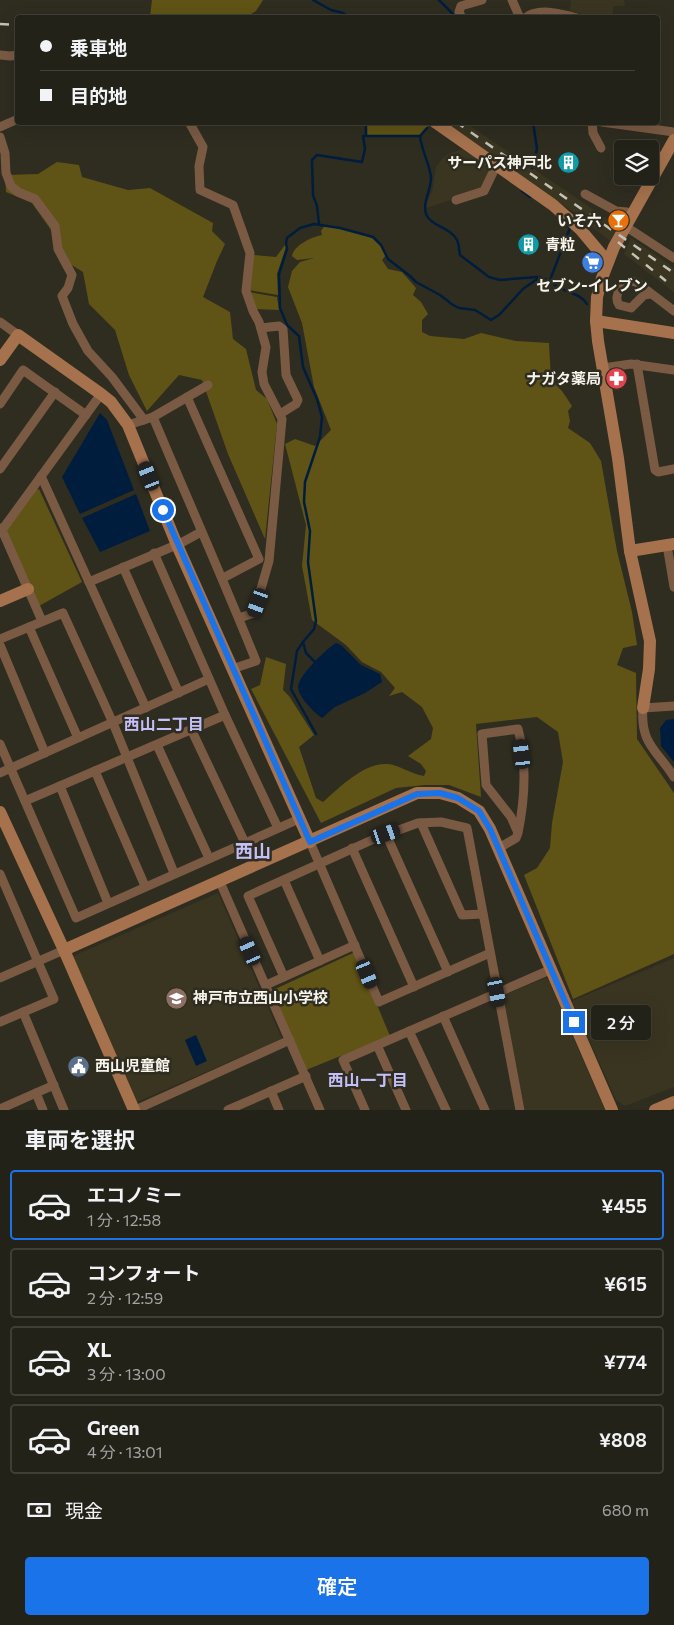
<!DOCTYPE html>
<html lang="ja">
<meta charset="utf-8">
<style>
body{margin:0;font-family:Commissioner,"Noto Sans JP",sans-serif;background:#2f2f25;color:#f1f3f6;height:100vh;display:flex;flex-direction:column;font-size:19px;white-space:nowrap}
*{box-sizing:border-box;margin:0}
p{font-size:16px;color:#a3a4a2}
.icon{flex:none;width:28px;height:28px;fill:none;stroke:currentColor;stroke-width:2;stroke-linecap:round;stroke-linejoin:round}
.map{position:relative;height:1110px;overflow:hidden}
.side{display:flex;flex-direction:column;background:#232218;flex:1}
.side>*{flex:none}
.top-card{position:absolute;left:15px;top:15px;width:645px;height:110px;border-radius:5px;box-shadow:0 5px 20px #0002,0 0 0 1px #403f37;display:grid;align-content:center;height:110px;padding:0 25px;background:#232218}
.controls{position:absolute;left:614px;top:140px;display:grid;gap:10px}
.controls a{display:grid;place-items:center;width:45px;height:45px;border-radius:5px;background:#232218;box-shadow:0 5px 20px #0002,0 0 0 1px #403f37;font-size:25px}
.end{position:absolute;width:22px;height:22px;margin:-11px;border:6px solid #1a73e8;background:#fff;box-shadow:0 0 0 2px #fff}
.from{border-radius:50%}
.bubble{position:absolute;height:35px;border-radius:5px;background:#232218;box-shadow:0 5px 20px #0002,0 0 0 1px #403f37;font-size:16px;font-weight:600;line-height:35px;text-align:center}
.car{position:absolute;width:15px;height:30px;margin:-15px -8px;border-radius:6px;box-shadow:0 0 4px 1px #0007;background:linear-gradient(#222 24%,#8ab4d8 0 40%,#222 0 76%,#8ab4d8 0 86%,#222 0)}
.top-card b{display:flex;align-items:center;gap:18px;height:48px;font-size:19px}
.top-card b+b{border-top:1px solid #403f37}
.top-card i{width:12px;height:12px;background:#f1f3f6}
ul{padding:0;list-style:none}
li{display:flex;align-items:center;gap:15px;height:70px;margin:0 10px 8px;padding:0 15px;border:2px solid #403f37;border-radius:5px}
li div{flex:1}
li b{display:block;font-size:19px}
li em{font-style:normal;font-weight:600}
li.selected{border-color:#1a73e8}
li>.icon{width:45px;height:45px;stroke-width:1.5}
h2{padding:0 25px;font-size:22px;line-height:60px}
.pay{display:flex;align-items:center;gap:12px;height:55px;padding:0 25px;font-size:19px}
.pay p{margin-inline-start:auto}
.button{display:flex;gap:10px;margin-top:auto;padding:10px 25px}
.button a{flex:1;height:58px;border-radius:5px;background:#1a73e8;color:#fff;font-size:20px;font-weight:600;line-height:58px;text-align:center}
.map>svg:first-child{display:block}
</style>
<div class="map">
<svg width="674" height="1110" viewBox="0 0 674 1110">
<rect width="100%" height="100%" fill="#2f2d20"/>
<g fill="#393521">
<path d="M571,0h53l1,6h-11l-2,11h-16l-26,-6z"/>
<path d="M443,123h23l153,104 -9,14 -38,-30z"/>
<path d="M462,149l30,19 -10,21 -55,19 -1,-4 6,-12 4,-25 6,-8 6,-5z"/>
<path d="M631,238l43,30v24l-50,-38z"/>
<path d="M218,893l64,146 -145,63 -64,-146z"/>
<path d="M674,958v129l-49,19 -9,-6 -44,-99z"/>
<path d="M545,978l3,1 57,131h-80l-23,-111 2,-4z"/>
</g>
<g fill="#5f5415">
<path d="M152,0h111l-7,11 -10,6 -68,1 -11,-3 -2,2h-15z"/>
<path d="M423,122l5,4 -9,10h-32l-20,-1v-12z"/>
<path d="M57,162l22,3 3,12 46,13 22,-2 63,35 -1,8 13,13 -8,17 -14,36 27,15 3,27 13,10 10,41 11,9 10,25 -12,115 -37,-85 -26,-74 -23,-5 -32,36 -18,-36 -14,-45 -26,-26 -6,-32 -18,-11 -14,-31 -19,-27 -26,-11 -1,-17 33,-1z"/>
<path d="M325,225c12,3 44,9 52,16 4,4 6,9 9,14l-4,5 6,9 14,3 14,16 -3,7 8,7 7,12 -6,6v12l8,4 34,3 17,-6 35,8 33,2 2,37 11,11 10,15 -4,5 2,10 -2,7 22,15 11,18 16,90 15,61 5,33 -14,3 -6,17 19,8 1,66 37,54v161l-101,45 -49,-124 13,-7 13,-20 2,-25 11,-61 -5,-30 -21,-15 -61,7 5,73 -32,-12h-24l-29,3 -75,35 -70,-134 9,-4 6,-28 20,7 -3,26 6,6 25,39 -15,12 17,51 7,4c16,-14 41,-40 65,-38 11,1 23,10 36,12l2,-5 -5,-7 -13,-8 23,-17 2,-11 -11,-21 -20,-15 -13,4 6,-8 -14,-16 -19,-10 -16,-17 -34,-25 -10,-54 4,-41 -21,-81 10,-5 20,7 16,-16 -17,-43 -12,-64 -14,-36 4,-16 8,-9 14,-4 -17,2 -5,-4c2,-11 20,-19 30,-21l-1,-4z"/>
<path d="M285,245l1,2 -9,27 1,21 -30,-5 6,-35 22,2z"/>
<path d="M249,292l28,5 2,13 -25,-1z"/>
<path d="M39,489l43,93 -43,24 -33,-76 29,-40z"/>
<path d="M355,952l35,84 -84,34 -35,-79z"/>
</g>
<g fill="#001d3d">
<path d="M100,413l7,7 27,70 -54,24 -18,-37z"/>
<path d="M136,494l14,37 -50,21 -18,-34z"/>
<path d="M336,643l5,2 20,20 19,9 2,8 -17,11 -30,14 -13,11c-8,-5 -24,-22 -24,-31 0,-11 28,-38 38,-44z"/>
<path d="M674,719v43l-13,-16 -1,-18 6,-8z"/>
<path d="M196,1035l11,26 -11,5 -11,-26z"/>
</g>
<g fill="none" stroke-linecap="round" stroke-linejoin="round">
<g stroke="#001d3d" stroke-width="2.5">
<path d="M313,0l18,10 12,3 8,5"/>
<path d="M439,0l15,15v3"/>
<path d="M351,17l10,1"/>
<path d="M586,122l2,1"/>
<path d="M366,135v-13"/>
<path d="M420,136c1,13 11,32 11,42 0,13 -10,27 -4,38 6,11 23,11 30,24 2,4 2,10 3,15l29,22 11,3 37,-3"/>
<path d="M532,168l5,-19 -4,-27"/>
<path d="M522,191l8,6"/>
<path d="M319,224l-2,-18 -4,-11 -1,-35 5,-5 45,7 3,-13 -2,-13h57l7,-8"/>
<path d="M550,280l20,-52 -2,-2"/>
<path d="M303,642l-6,9 -6,38 25,45"/>
<path d="M315,662l-9,-9 -3,-11 11,-13 2,-8 -8,-59 2,-31 -6,-29 1,-20 15,-45 2,-20 -5,-18 -14,-32 -4,-31 -12,-11 -7,-17 -1,-34 8,-25 -1,-6 1,-5 13,-10 14,-4 26,4 33,9 8,8 7,14 22,17 6,6 24,13 13,10 6,3 16,2 16,10 8,-5 24,-26 17,-12c9,3 14,8 22,12 9,5 20,6 25,15"/>
</g>
<g stroke="#7a5a43" stroke-width="9">
<path d="M512,0l8,18"/>
<path d="M462,18l-3,-6 2,-6 21,-6"/>
<path d="M525,18c13,-11 38,-4 52,0"/>
<path d="M0,55l10,1 8,-1"/>
<path d="M189,122l14,25 -4,19 1,24 33,15 17,48 -4,38 7,20 6,11 7,25 -4,25 2,12 18,35 -13,142 -15,52 -15,5"/>
<path d="M592,122l1,11 8,15"/>
<path d="M602,122l72,10"/>
<path d="M0,127l18,-8"/>
<path d="M0,137l5,16 1,20 5,13 7,6 17,7 20,27 3,23 14,26 -4,13 -6,8 11,28 15,27 24,26 32,43"/>
<path d="M585,194l31,17 11,1 4,3"/>
<path d="M456,200l28,-9 13,-27"/>
<path d="M625,226l49,32"/>
<path d="M650,294l-6,1 -13,13 -12,-3c-7,-10 5,-26 17,-23l38,29"/>
<path d="M0,322l18,13"/>
<path d="M261,328l18,-2 4,3 3,46 12,25 -2,4 -16,10"/>
<path d="M637,364l18,106 3,2 16,-3"/>
<path d="M603,368l28,-4 43,6"/>
<path d="M187,397l72,162 -36,19"/>
<path d="M0,404l23,-34 63,45"/>
<path d="M153,417c34,81 70,162 103,244l-24,8"/>
<path d="M128,425l25,-8 55,-32"/>
<path d="M0,469l55,-77"/>
<path d="M41,476l105,232"/>
<path d="M0,528l2,2 99,-136"/>
<path d="M2,530l40,91"/>
<path d="M667,545l7,42"/>
<path d="M154,553l71,162 53,113"/>
<path d="M123,567l56,126"/>
<path d="M89,582l92,-39 20,-11"/>
<path d="M29,627l49,111"/>
<path d="M0,639l63,-26 50,110 61,150"/>
<path d="M0,645l45,108"/>
<path d="M674,706l-31,2c-3,36 14,42 31,69"/>
<path d="M191,729l54,114"/>
<path d="M0,744l76,174 223,-99"/>
<path d="M157,745l52,113"/>
<path d="M95,771l50,115"/>
<path d="M0,773l209,-94"/>
<path d="M60,786l48,117"/>
<path d="M25,801l200,-86"/>
<path d="M421,823l41,92 21,-1"/>
<path d="M386,834l62,138"/>
<path d="M310,842l69,160 111,-49"/>
<path d="M352,848l62,139"/>
<path d="M499,848l17,-10 2,-5c7,-34 9,-70 0,-104l-36,5 4,51 25,32 7,16"/>
<path d="M0,874l54,125 -54,23"/>
<path d="M284,880l36,81"/>
<path d="M220,882l100,228"/>
<path d="M284,977l-36,-81 126,-57 44,-16 23,-1 26,6 53,282"/>
<path d="M0,978l64,-28"/>
<path d="M266,985l89,-40"/>
<path d="M23,1012l41,98"/>
<path d="M443,1016l42,94"/>
<path d="M409,1031l37,79"/>
<path d="M377,1045l29,65"/>
<path d="M271,1091l8,19"/>
<path d="M36,1093l7,17"/>
<path d="M0,1109l54,-24"/>
<path d="M135,1110l155,-70"/>
<path d="M228,1110l78,-34"/>
<path d="M365,1110l-22,-50 209,-91"/>
</g>
<g stroke="#a5724d" stroke-width="12">
<path d="M435,122l118,83 27,24 27,32"/>
<path d="M674,140l-60,107 -12,31 -5,19 -1,24 2,20 20,117 12,93 44,-7"/>
<path d="M596,321l78,12"/>
<path d="M0,360l18,-25 83,59 10,8 17,23 49,120 133,297"/>
<path d="M630,551l20,90 -1,28 -6,39"/>
<path d="M0,601l28,-12"/>
<path d="M0,812l64,138 70,160"/>
<path d="M64,950l353,-157h23l18,5 21,13 11,18 122,281"/>
<path d="M655,1110l19,-8"/>
</g>
<g stroke="#c3c1b8" stroke-width="2.5" stroke-dasharray="9 9" stroke-linecap="butt">
<path d="M0,24l18,1"/>
<path d="M456,122l218,151"/>
<path d="M618,242l48,39"/>
</g>
</g>
<g fill="none" stroke-linecap="round" stroke-linejoin="round">
<path stroke="#1a73e8" stroke-width="6" d="M163,510l147,332 107,-48 23,-1 18,5 21,13 11,18 84,193"/>
</g>
<defs>
<symbol id="building-disc" viewBox="-11 -11 22 22"><circle r="9.5" fill="#0f9aa8" stroke="#2f2d20"/><path d="M-4-6H4V6H1V3H-1V6H-4ZM-2.5-4.3h1.7v1.8h-1.7ZM.8-4.3h1.7v1.8H.8ZM-2.5-1h1.7V.8h-1.7ZM.8-1h1.7V.8H.8Z" fill="#fff"/></symbol>
<symbol id="bar-disc" viewBox="-11 -11 22 22"><circle r="9.5" fill="#e8710a" stroke="#2f2d20"/><path d="M-6-5H6L.8 .8V4.5H3.5V6h-7V4.5H-.8V.8Z" fill="#fff"/></symbol>
<symbol id="supermarket-disc" viewBox="-11 -11 22 22"><circle r="9.5" fill="#3f7fe0" stroke="#2f2d20"/><path d="M-6-5.5h2.5l.6 2H6L4.5 2H-2.5L-4.4-4H-6ZM-1.5 3.2a1.3 1.3 0 1 0 .1 0ZM3 3.2a1.3 1.3 0 1 0 .1 0Z" fill="#fff"/></symbol>
<symbol id="pharmacy-disc" viewBox="-11 -11 22 22"><circle r="9.5" fill="#e0444e" stroke="#2f2d20"/><path d="M-2-6h4v4h4v4h-4v4h-4v-4h-4v-4h4Z" fill="#fff"/></symbol>
<symbol id="school-disc" viewBox="-11 -11 22 22"><circle r="9.5" fill="#8d6e63" stroke="#2f2d20"/><path d="M0-5L7-2L0 1L-7-2ZM-4 1L0 2.5L4 1V4Q0 6-4 4Z" fill="#fff"/></symbol>
<symbol id="civic-disc" viewBox="-11 -11 22 22"><circle r="9.5" fill="#5c6f8a" stroke="#2f2d20"/><path d="M-.6-6.5H3V-4.5H.6V-3L4-1V1h2V6H-6V1h2V-1L-.6-3ZM-1.2 2.5V6h2.4V2.5Z" fill="#fff"/></symbol>
</defs>
<g fill-rule="evenodd">
<use href="#building-disc" x="556" y="150" width="25" height="25"/>
<use href="#bar-disc" x="606" y="208" width="25" height="25"/>
<use href="#building-disc" x="516" y="232" width="25" height="25"/>
<use href="#supermarket-disc" x="580" y="250" width="25" height="25"/>
<use href="#pharmacy-disc" x="604" y="366" width="25" height="25"/>
<use href="#school-disc" x="164" y="986" width="25" height="25"/>
<use href="#civic-disc" x="66" y="1054" width="25" height="25"/>
</g>
<g text-anchor="middle" stroke-width="5" stroke-linejoin="round" paint-order="stroke">
<g font-size="15" font-weight="bold" fill="#f6f4ec" stroke="#2f2d20" text-anchor="end">
<text x="552" y="168">サーパス神戸北</text>
<text x="602" y="226">いそ六</text>
<text x="545" y="250" text-anchor="start">青粒</text>
<text x="592" y="291" text-anchor="middle">セブン-イレブン</text>
<text x="601" y="384">ナガタ薬局</text>
<text x="193" y="1003" text-anchor="start">神戸市立西山小学校</text>
<text x="95" y="1071" text-anchor="start">西山児童館</text>
</g>
<g font-size="16" font-weight="bold" fill="#c4bff9" stroke="#2f2d20">
<text x="164" y="730">西山二丁目</text>
<text x="368" y="1086">西山一丁目</text>
</g>
<g font-size="18" font-weight="bold" fill="#c4bff9" stroke="#2f2d20">
<text x="253" y="858">西山</text>
</g>
</g>
</svg>
<div class="controls">
<a><svg class="icon" aria-label="layers" viewBox="0 0 24 24"><path d="M12 4l9 5-9 5-9-5zM3 14l9 5 9-5"/></svg></a>
</div>
<i class="end from" style="left:163px;top:510px"></i>
<i class="end" style="left:574px;top:1022px"></i>
<div class="bubble" style="left:591px;top:1005px;width:60px">2 分</div>
<i class="car" style="left:149px;top:476px;rotate:338deg"></i>
<i class="car" style="left:258px;top:603px;rotate:200deg"></i>
<i class="car" style="left:522px;top:754px;rotate:353deg"></i>
<i class="car" style="left:386px;top:834px;rotate:71deg"></i>
<i class="car" style="left:250px;top:951px;rotate:336deg"></i>
<i class="car" style="left:367px;top:974px;rotate:157deg"></i>
<i class="car" style="left:497px;top:992px;rotate:169deg"></i>
<div class="top-card">
<b><i class="from"></i>乗車地</b>
<b><i></i>目的地</b>
</div>
</div>
<section class="side">
<h2>車両を選択</h2>
<ul>
<li class="selected"><svg class="icon" aria-label="car" viewBox="0 0 24 24"><path d="M5 17H2v-5l4-1 3-4h7l3 4 3 1v5h-3M9 17h6M6 11h13"/><circle cx="7" cy="17" r="2"/><circle cx="17" cy="17" r="2"/></svg><div><b>エコノミー</b><p>1 分 · 12:58</p></div><em>¥455</em></li>
<li><svg class="icon" aria-label="car" viewBox="0 0 24 24"><path d="M5 17H2v-5l4-1 3-4h7l3 4 3 1v5h-3M9 17h6M6 11h13"/><circle cx="7" cy="17" r="2"/><circle cx="17" cy="17" r="2"/></svg><div><b>コンフォート</b><p>2 分 · 12:59</p></div><em>¥615</em></li>
<li><svg class="icon" aria-label="car" viewBox="0 0 24 24"><path d="M5 17H2v-5l4-1 3-4h7l3 4 3 1v5h-3M9 17h6M6 11h13"/><circle cx="7" cy="17" r="2"/><circle cx="17" cy="17" r="2"/></svg><div><b>XL</b><p>3 分 · 13:00</p></div><em>¥774</em></li>
<li><svg class="icon" aria-label="car" viewBox="0 0 24 24"><path d="M5 17H2v-5l4-1 3-4h7l3 4 3 1v5h-3M9 17h6M6 11h13"/><circle cx="7" cy="17" r="2"/><circle cx="17" cy="17" r="2"/></svg><div><b>Green</b><p>4 分 · 13:01</p></div><em>¥808</em></li>
</ul>
<div class="pay"><svg class="icon" aria-label="cash" viewBox="0 0 24 24"><path d="M3 7h18v10H3z"/><circle cx="12" cy="12" r="2"/></svg>現金<p>680 m</p></div>
<div class="button"><a>確定</a></div>
</section>
